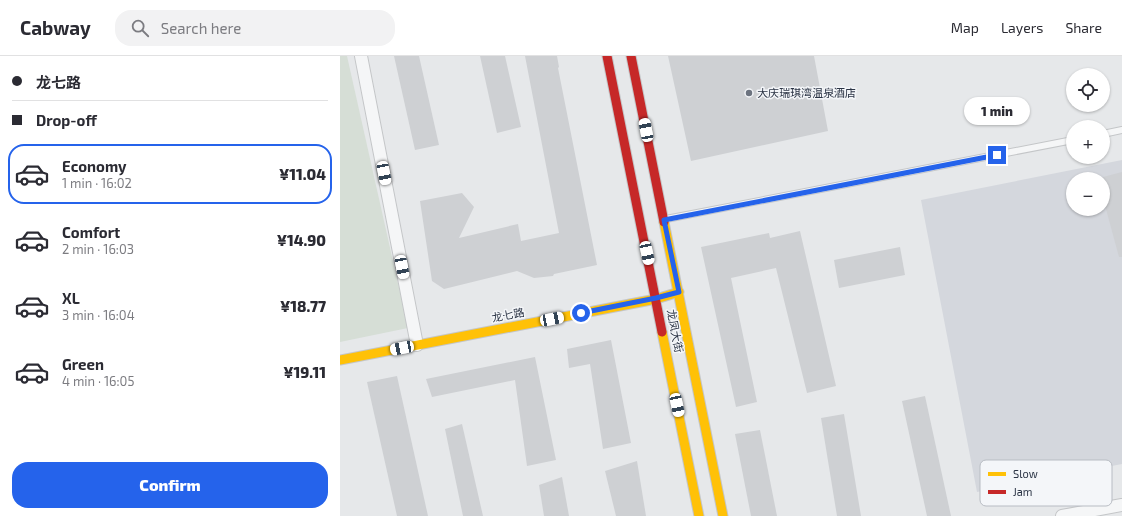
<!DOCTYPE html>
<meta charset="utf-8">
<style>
body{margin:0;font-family:"Exo 2","Noto Sans SC",sans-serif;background:#f2f2f3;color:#2b2b33;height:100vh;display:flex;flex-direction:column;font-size:15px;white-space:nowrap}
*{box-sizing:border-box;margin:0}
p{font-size:13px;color:#7c7c81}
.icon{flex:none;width:22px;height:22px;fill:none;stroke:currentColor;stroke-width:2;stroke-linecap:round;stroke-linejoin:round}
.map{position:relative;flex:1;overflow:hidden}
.panel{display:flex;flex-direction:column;background:#fff;width:340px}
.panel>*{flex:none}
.hud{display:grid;align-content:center;height:88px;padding:0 12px;background:#fff}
.buttons{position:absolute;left:726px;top:12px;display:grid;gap:8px}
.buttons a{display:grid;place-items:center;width:44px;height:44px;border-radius:50%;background:#fff;box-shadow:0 1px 3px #0004;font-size:20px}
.end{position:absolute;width:18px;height:18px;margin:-9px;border:5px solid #2563eb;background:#fff;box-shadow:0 0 0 2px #fff}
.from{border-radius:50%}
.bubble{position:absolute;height:28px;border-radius:14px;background:#fff;box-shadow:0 1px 3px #0004;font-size:13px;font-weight:800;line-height:28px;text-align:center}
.car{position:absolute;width:12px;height:24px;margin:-12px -6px;border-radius:5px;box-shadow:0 0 3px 1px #0007;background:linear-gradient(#fff 24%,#345 0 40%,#fff 0 76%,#345 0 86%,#fff 0)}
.hud b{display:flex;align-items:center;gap:14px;height:38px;font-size:15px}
.hud b+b{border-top:1px solid #e1e1e2}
.hud i{width:10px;height:10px;background:#2b2b33}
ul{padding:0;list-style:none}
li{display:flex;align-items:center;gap:12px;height:60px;margin:0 8px 6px;padding:0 4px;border:2px solid transparent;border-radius:16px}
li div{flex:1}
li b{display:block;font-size:15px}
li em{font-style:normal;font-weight:800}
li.on{border-color:#2563eb}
li>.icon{width:36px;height:36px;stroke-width:1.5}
.primary-button{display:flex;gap:8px;margin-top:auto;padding:8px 12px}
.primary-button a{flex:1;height:46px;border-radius:16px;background:#2563eb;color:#fff;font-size:16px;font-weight:800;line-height:46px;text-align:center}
header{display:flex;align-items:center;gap:24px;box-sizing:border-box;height:56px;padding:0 20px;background:#fff;border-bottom:1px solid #e1e1e2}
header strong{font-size:19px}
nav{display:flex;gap:22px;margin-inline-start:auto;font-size:14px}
.search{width:280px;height:36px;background:#f2f2f3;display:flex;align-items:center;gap:10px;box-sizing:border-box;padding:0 14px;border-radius:16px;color:#7c7c81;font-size:15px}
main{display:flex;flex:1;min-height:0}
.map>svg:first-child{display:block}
</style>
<header>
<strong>Cabway</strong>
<div class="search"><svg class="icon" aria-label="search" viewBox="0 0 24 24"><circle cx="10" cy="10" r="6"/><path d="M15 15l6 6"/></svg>Search here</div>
<nav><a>Map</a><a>Layers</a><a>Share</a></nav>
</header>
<main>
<section class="panel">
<div class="hud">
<b><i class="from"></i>龙七路</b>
<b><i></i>Drop-off</b>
</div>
<ul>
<li class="on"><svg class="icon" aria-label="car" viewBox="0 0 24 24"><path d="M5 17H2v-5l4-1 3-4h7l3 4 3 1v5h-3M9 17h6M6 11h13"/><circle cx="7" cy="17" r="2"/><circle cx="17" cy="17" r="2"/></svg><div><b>Economy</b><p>1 min · 16:02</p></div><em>¥11.04</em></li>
<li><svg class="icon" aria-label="car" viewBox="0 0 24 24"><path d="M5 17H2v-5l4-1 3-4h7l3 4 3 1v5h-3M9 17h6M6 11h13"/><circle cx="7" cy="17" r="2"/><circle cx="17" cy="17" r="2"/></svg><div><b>Comfort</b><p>2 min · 16:03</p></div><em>¥14.90</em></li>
<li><svg class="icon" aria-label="car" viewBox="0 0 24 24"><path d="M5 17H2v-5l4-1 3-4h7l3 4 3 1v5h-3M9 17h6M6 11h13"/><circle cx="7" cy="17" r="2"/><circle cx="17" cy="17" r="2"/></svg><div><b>XL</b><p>3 min · 16:04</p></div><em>¥18.77</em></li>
<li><svg class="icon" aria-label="car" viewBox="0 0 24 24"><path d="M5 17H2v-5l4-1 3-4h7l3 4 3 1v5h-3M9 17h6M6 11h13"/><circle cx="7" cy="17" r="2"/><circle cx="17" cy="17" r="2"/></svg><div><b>Green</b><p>4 min · 16:05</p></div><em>¥19.11</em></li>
</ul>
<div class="primary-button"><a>Confirm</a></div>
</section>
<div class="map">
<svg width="782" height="460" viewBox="0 0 782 460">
<rect width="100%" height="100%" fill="#e6e8ea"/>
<path fill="#d4d7dd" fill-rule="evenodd" d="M782,104v304l-145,28 -56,-292zM733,123h30v30h-30z"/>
<path fill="#d6ded6" d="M0,0h7l61,272 -68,14z"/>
<g fill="#ced0d3">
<path d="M54,0h25l20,89 -24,5z"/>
<path d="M140,0h25l16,71 -24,6z"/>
<path d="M185,0h32l2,11 -1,1 39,197 -43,9 -1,2 -19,2 -17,-7 -73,18 -12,-8 -12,-80 42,-8 12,14 -15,31 59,-14 3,17 38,-8z"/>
<path d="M328,0h146l14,75 -137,30z"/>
<path d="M782,116v85h-3l-16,-59v-21z"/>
<path d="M460,175l36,155 -29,7 -31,-125 -45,10 26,124 -21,5 -35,-160 68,-14 1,5z"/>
<path d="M560,191l5,28 -66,13 -5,-28z"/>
<path d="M271,284l20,103 -28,6 -13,-85 -21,4 -2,-19z"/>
<path d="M195,301l21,103 -29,6 -12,-86 -83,17 -6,-18z"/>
<path d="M57,320l31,140h-31l-30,-134z"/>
<path d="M585,340l26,120h-24l-25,-115z"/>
<path d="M504,358l17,102h-24l-16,-98z"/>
<path d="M122,368l21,92h-20l-18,-87z"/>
<path d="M420,374l17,86h-26l-16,-82z"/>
<path d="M297,405l9,55h-30l-11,-45z"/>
<path d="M222,421l7,39h-25l-5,-31z"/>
</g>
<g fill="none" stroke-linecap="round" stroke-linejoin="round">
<defs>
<g id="lane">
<path d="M763,78l19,-4"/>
<path d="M326,163l407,-79"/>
</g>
<g id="street">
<path d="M21,0l56,289"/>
<path d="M722,460l60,-11"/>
</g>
<g id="slow">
<path d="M324,166l59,294"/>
<path d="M322,276l37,184"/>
<path d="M0,304l316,-61 23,-7"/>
</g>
<g id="jam">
<path d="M267,0l55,276"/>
<path d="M291,0l33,166"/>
</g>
</defs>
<use href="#lane" stroke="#c4c6c8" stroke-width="8"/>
<use href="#street" stroke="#c4c6c8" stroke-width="14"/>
<use href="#slow" stroke="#c4c6c8" stroke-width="11"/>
<use href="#jam" stroke="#c4c6c8" stroke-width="11"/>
<use href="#lane" stroke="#f5f6f7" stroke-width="6"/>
<use href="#street" stroke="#f5f6f7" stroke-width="12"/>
<use href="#slow" stroke="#ffc107" stroke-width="9"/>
<use href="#jam" stroke="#c62828" stroke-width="9"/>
</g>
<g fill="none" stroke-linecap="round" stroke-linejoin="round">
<path stroke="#2563eb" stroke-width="5" d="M241,257l75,-15 23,-6 -15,-72 333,-65"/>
</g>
<circle fill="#6c737f" stroke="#f4f6f9" stroke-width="1.5" cx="409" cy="37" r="4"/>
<g text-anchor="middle" stroke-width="3" stroke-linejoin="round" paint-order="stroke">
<g font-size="11" fill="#2b3445" stroke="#f4f6f9" text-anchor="start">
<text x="417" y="41">大庆瑞琪湾温泉酒店</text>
</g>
<g font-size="11" fill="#2b3445" stroke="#f4f6f9">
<text transform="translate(168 259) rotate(-11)" y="4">龙七路</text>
<text transform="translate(335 275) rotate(79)" y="4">龙凤大街</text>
</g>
</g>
<rect x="640" y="404" width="132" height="46" rx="6" fill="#f4f6f9" stroke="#b8bcc3" stroke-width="1"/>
<rect x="648" y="416" width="18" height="4" fill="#ffc107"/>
<rect x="648" y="434" width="18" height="4" fill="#c62828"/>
<g font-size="11" fill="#2b3445">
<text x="673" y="422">Slow</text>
<text x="673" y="440">Jam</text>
</g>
</svg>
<div class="buttons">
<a><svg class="icon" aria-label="locate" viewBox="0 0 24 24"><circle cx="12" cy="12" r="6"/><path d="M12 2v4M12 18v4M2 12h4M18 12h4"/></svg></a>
<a>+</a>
<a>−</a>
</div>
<i class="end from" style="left:241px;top:257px"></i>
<i class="end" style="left:657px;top:99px"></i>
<div class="bubble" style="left:624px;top:41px;width:66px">1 min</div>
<i class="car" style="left:306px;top:74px;rotate:349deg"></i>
<i class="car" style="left:44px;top:117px;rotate:169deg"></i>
<i class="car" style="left:307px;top:197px;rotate:168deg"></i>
<i class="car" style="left:62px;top:211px;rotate:169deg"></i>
<i class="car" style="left:212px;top:263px;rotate:79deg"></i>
<i class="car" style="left:62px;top:292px;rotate:259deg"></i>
<i class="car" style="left:337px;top:349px;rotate:168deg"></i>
</div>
</main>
